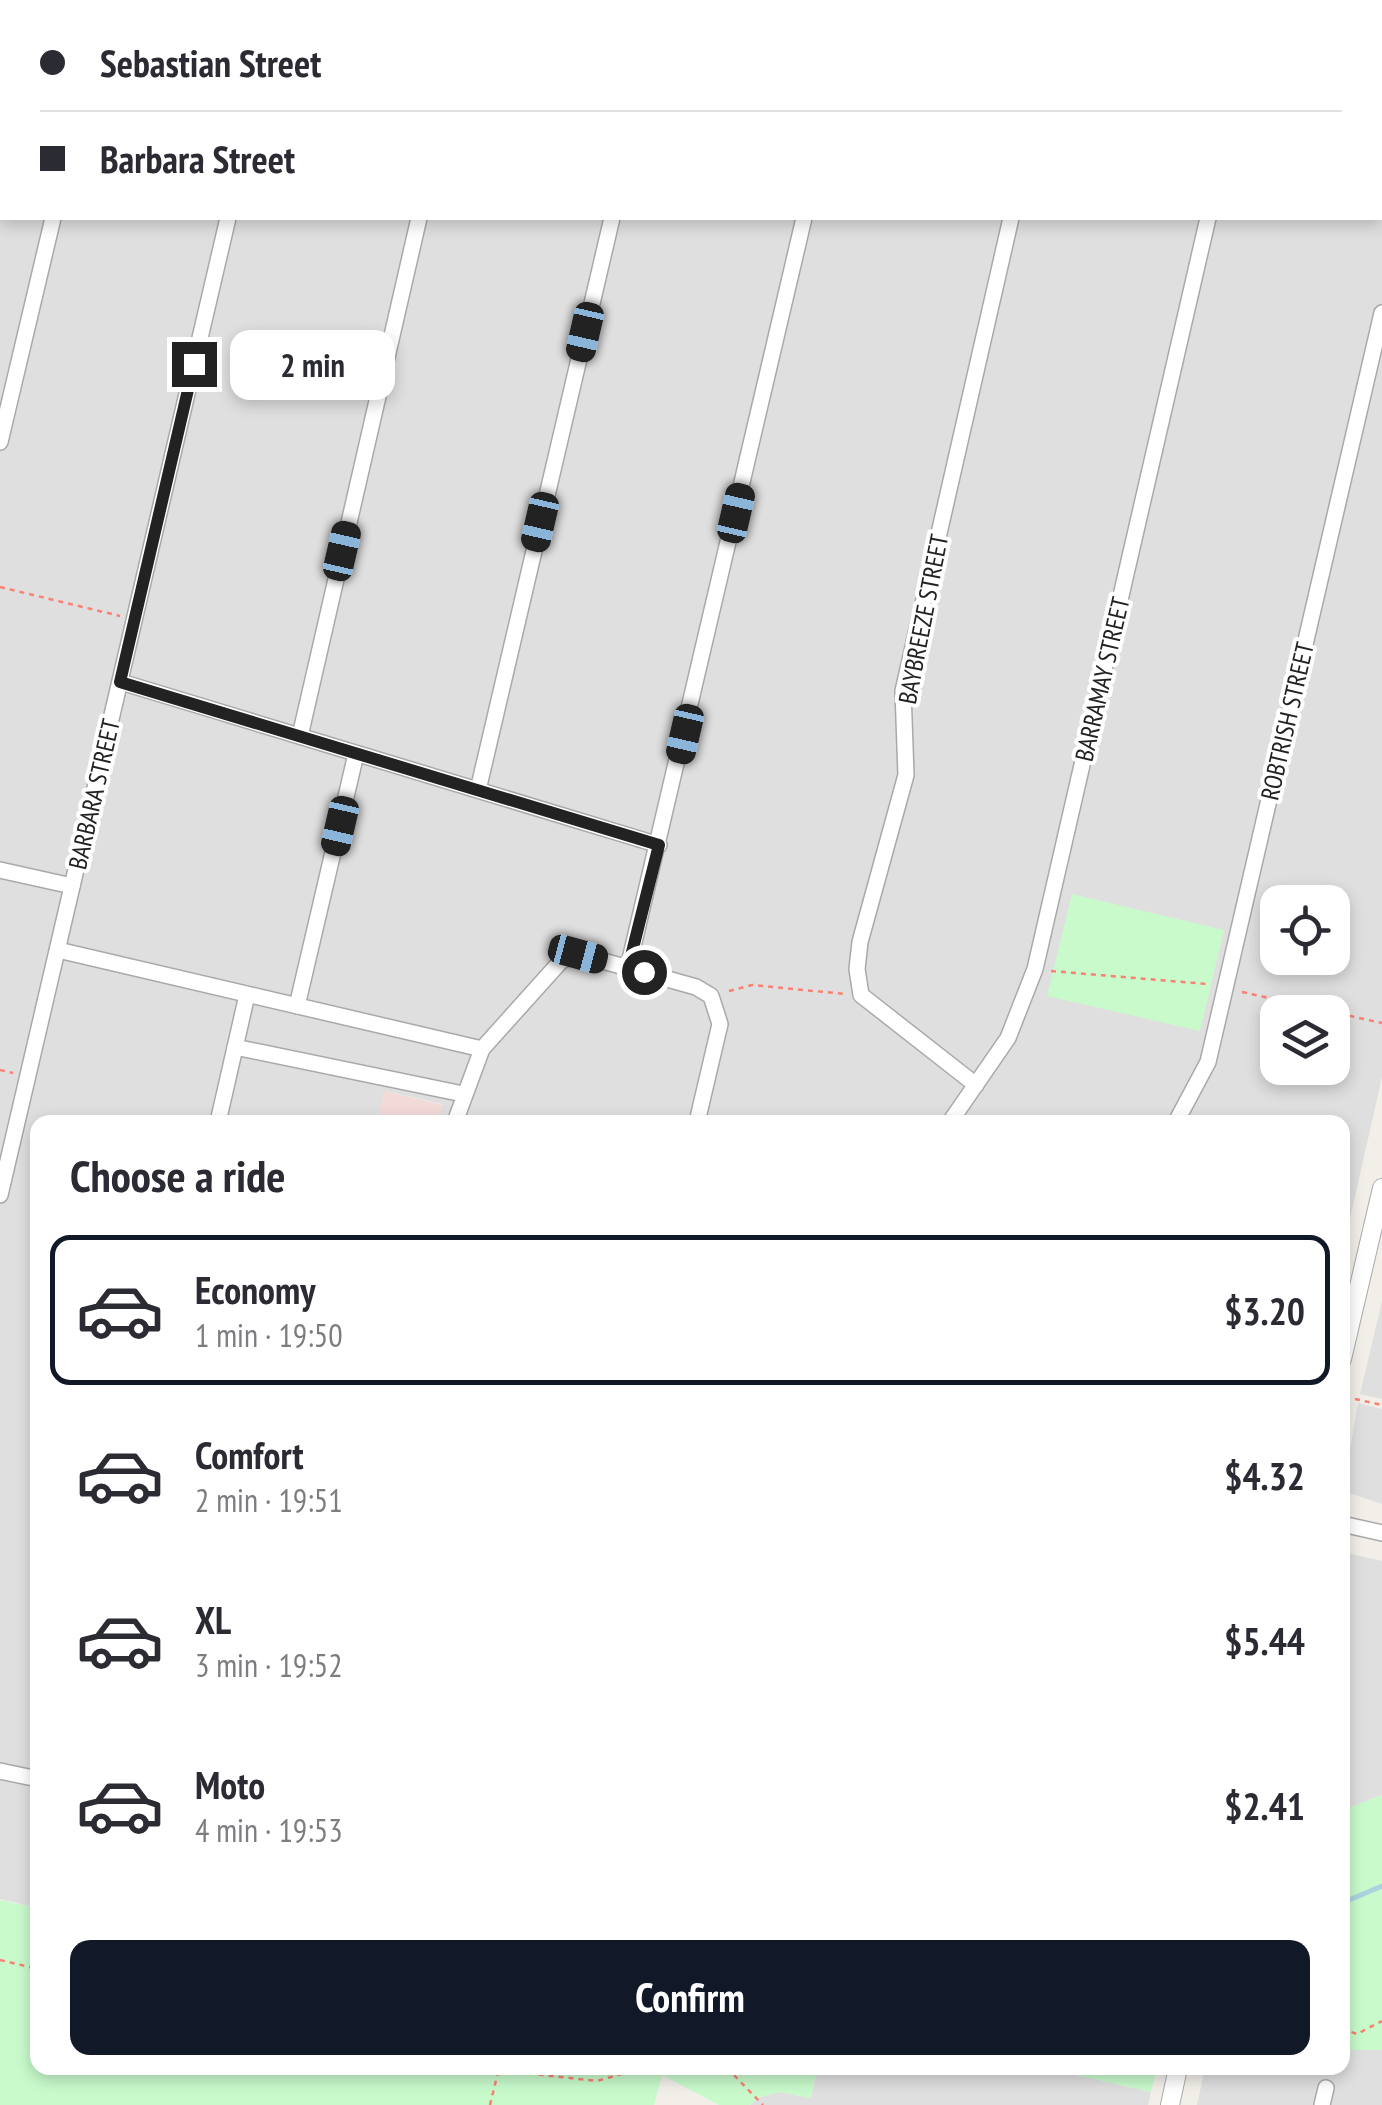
<!DOCTYPE html>
<meta charset="utf-8">
<style>
body{margin:0;font-family:"PT Sans Narrow",sans-serif;background:#f7f7f7;color:#2b2b33;height:100vh;display:flex;flex-direction:column;font-size:38px;white-space:nowrap}
*{box-sizing:border-box;margin:0}
p{font-size:32px;color:#7c7c81}
.icon{flex:none;width:55px;height:55px;fill:none;stroke:currentColor;stroke-width:2;stroke-linecap:round;stroke-linejoin:round}
.map{position:relative;flex:1;overflow:hidden}
.side{position:absolute;left:30px;top:1115px;width:1320px;height:960px;display:flex;flex-direction:column;background:#fff;border-radius:20px;box-shadow:0 5px 15px #0003}
.side>*{flex:none}
.guide{position:absolute;left:0px;top:0px;width:1382px;height:220px;box-shadow:0 5px 15px #0003;display:grid;align-content:center;height:220px;padding:0 40px;background:#fff}
.fabs{position:absolute;left:1260px;top:885px;display:grid;gap:20px}
.fabs a{display:grid;place-items:center;width:90px;height:90px;border-radius:20px;background:#fff;box-shadow:0 5px 15px #0003;font-size:50px}
.end{position:absolute;width:45px;height:45px;margin:-22px;border:12px solid #222;background:#fff;box-shadow:0 0 0 5px #fff}
.from{border-radius:50%}
.bubble{position:absolute;height:70px;border-radius:20px;background:#fff;box-shadow:0 5px 15px #0003;font-size:32px;font-weight:700;line-height:70px;text-align:center}
.car{position:absolute;width:30px;height:60px;margin:-30px -15px;border-radius:12px;box-shadow:0 0 8px 2px #0007;background:linear-gradient(#222 24%,#8ab4d8 0 40%,#222 0 76%,#8ab4d8 0 86%,#222 0)}
.guide b{display:flex;align-items:center;gap:35px;height:95px;font-size:38px}
.guide b+b{border-top:2px solid #e1e1e2}
.guide i{width:25px;height:25px;background:#2b2b33}
ul{padding:0;list-style:none}
li{display:flex;align-items:center;gap:30px;height:150px;margin:0 20px 15px;padding:0 20px;border:5px solid transparent;border-radius:20px}
li div{flex:1}
li b{display:block;font-size:38px}
li em{font-style:normal;font-weight:700}
li.on{border-color:#111827}
li>.icon{width:90px;height:90px;stroke-width:1.5}
h2{padding:0 40px;font-size:45px;line-height:120px}
.action{display:flex;gap:20px;margin-top:auto;padding:20px 40px}
.action a{flex:1;height:115px;border-radius:20px;background:#111827;color:#fff;font-size:40px;font-weight:700;line-height:115px;text-align:center}
.map>svg:first-child{display:block}
</style>
<div class="map">
<svg width="1382" height="2105" viewBox="0 0 1382 2105">
<rect width="100%" height="100%" fill="#f2efe9"/>
<g fill="#e0dfdf" fill-rule="evenodd">
<path d="M0,0h1082l-1080,2v216h1378l2,-51v910l-39,173 -1,-128h-903l3,-18 -57,-13 -8,31h-339l-1,786 -37,-9zM1278,902h54v56h-54zM1278,1012h54v56h-54z"/>
<path d="M1382,1301v98l-22,-5z"/>
<path d="M1358,1403l24,6v95l-39,-13z"/>
<path d="M1343,1552l39,9v234l-39,15z"/>
<path d="M1343,2050h39v55h-185l8,-37h137z"/>
<path d="M817,2068h228l106,24 -3,13h-398l10,-8 19,-5 32,6z"/>
</g>
<path fill="#f2dad9" d="M384,1091l59,14 -4,17h-62z"/>
<g fill="#c8facc">
<path d="M1072,894l152,36 -24,101 -153,-35z"/>
<path d="M1382,1795v255h-39v-240z"/>
<path d="M0,1900l37,8 1,160h779l-6,30 -32,-6 -19,5 -10,8h-31l-57,-30 -8,30h-654z"/>
<path d="M1045,2068h112l-6,24z"/>
</g>
<g fill="none" stroke-linecap="round" stroke-linejoin="round">
<path stroke="#aad3df" stroke-width="5" d="M1342,1903l40,-17"/>
<defs>
<g id="service">
<path d="M1276,0l8,2"/>
<path d="M1236,2l1,-2"/>
</g>
<g id="minor">
<path d="M787,0l47,2"/>
<path d="M941,2l2,-2"/>
<path d="M0,115l2,1"/>
<path d="M1380,194h2"/>
<path d="M0,442l53,-224"/>
<path d="M121,682l538,163"/>
<path d="M300,736l119,-518"/>
<path d="M478,790l134,-572"/>
<path d="M0,870l72,16"/>
<path d="M58,950l424,99"/>
<path d="M628,968l176,-750"/>
<path d="M297,1006l59,-252"/>
<path d="M235,1047l228,47"/>
<path d="M976,1085l-115,-90 -4,-26 3,-27 46,-167 -3,-84 108,-473"/>
<path d="M218,1122l29,-127"/>
<path d="M455,1122l27,-73 79,-88 17,-7 118,33 15,9 9,28 -23,98"/>
<path d="M950,1122l58,-84 27,-69 173,-751"/>
<path d="M1176,1122l32,-60 174,-749"/>
<path d="M0,1195l228,-977"/>
<path d="M1342,1524l40,9"/>
<path d="M0,1771l38,8"/>
<path d="M1322,2105l4,-17"/>
</g>
<g id="tertiary">
<path d="M1342,1359l40,-171"/>
<path d="M1170,2105l8,-37"/>
</g>
</defs>
<use href="#service" stroke="#a9a9a9" stroke-width="10"/>
<use href="#minor" stroke="#a9a9a9" stroke-width="18"/>
<use href="#tertiary" stroke="#a9a9a9" stroke-width="20"/>
<g stroke="#fa8072" stroke-width="2.5" stroke-dasharray="5 5" stroke-linecap="butt">
<path d="M0,587l120,29"/>
<path d="M1051,971l156,13"/>
<path d="M729,991l23,-6 93,9"/>
<path d="M1242,992l140,31"/>
<path d="M0,1070l13,3"/>
<path d="M1355,1399l27,6"/>
<path d="M36,1908l2,-6"/>
<path d="M0,1960l38,9"/>
<path d="M1342,2029l15,5 25,-13"/>
<path d="M479,2068l118,13 45,-13"/>
<path d="M727,2068l36,37"/>
<path d="M490,2105l9,-37"/>
</g>
<use href="#service" stroke="#fff" stroke-width="8"/>
<use href="#minor" stroke="#fff" stroke-width="15"/>
<use href="#tertiary" stroke="#fff" stroke-width="18"/>
</g>
<g fill="none" stroke-linecap="round" stroke-linejoin="round">
<path stroke="#222" stroke-width="12" d="M194,364l-74,318 539,163 -31,123 16,4"/>
</g>
<g text-anchor="middle" stroke-width="8" stroke-linejoin="round" paint-order="stroke">
<g font-size="25" fill="#222" stroke="#fff">
<text transform="translate(923 619) rotate(-79)" y="9">BAYBREEZE STREET</text>
<text transform="translate(1102 679) rotate(-77)" y="9">BARRAMAY STREET</text>
<text transform="translate(1287 721) rotate(-77)" y="9">ROBTRISH STREET</text>
<text transform="translate(94 794) rotate(-77)" y="9">BARBARA STREET</text>
</g>
</g>
</svg>
<div class="fabs">
<a><svg class="icon" aria-label="locate" viewBox="0 0 24 24"><circle cx="12" cy="12" r="6"/><path d="M12 2v4M12 18v4M2 12h4M18 12h4"/></svg></a>
<a><svg class="icon" aria-label="layers" viewBox="0 0 24 24"><path d="M12 4l9 5-9 5-9-5zM3 14l9 5 9-5"/></svg></a>
</div>
<i class="end from" style="left:644px;top:972px"></i>
<i class="end" style="left:194px;top:364px"></i>
<div class="bubble" style="left:230px;top:330px;width:165px">2 min</div>
<i class="car" style="left:585px;top:332px;rotate:193deg"></i>
<i class="car" style="left:736px;top:513px;rotate:13deg"></i>
<i class="car" style="left:540px;top:522px;rotate:193deg"></i>
<i class="car" style="left:342px;top:551px;rotate:13deg"></i>
<i class="car" style="left:685px;top:734px;rotate:193deg"></i>
<i class="car" style="left:340px;top:826px;rotate:193deg"></i>
<i class="car" style="left:578px;top:954px;rotate:105deg"></i>
<div class="guide">
<b><i class="from"></i>Sebastian Street</b>
<b><i></i>Barbara Street</b>
</div>
<section class="side">
<h2>Choose a ride</h2>
<ul>
<li class="on"><svg class="icon" aria-label="car" viewBox="0 0 24 24"><path d="M5 17H2v-5l4-1 3-4h7l3 4 3 1v5h-3M9 17h6M6 11h13"/><circle cx="7" cy="17" r="2"/><circle cx="17" cy="17" r="2"/></svg><div><b>Economy</b><p>1 min · 19:50</p></div><em>$3.20</em></li>
<li><svg class="icon" aria-label="car" viewBox="0 0 24 24"><path d="M5 17H2v-5l4-1 3-4h7l3 4 3 1v5h-3M9 17h6M6 11h13"/><circle cx="7" cy="17" r="2"/><circle cx="17" cy="17" r="2"/></svg><div><b>Comfort</b><p>2 min · 19:51</p></div><em>$4.32</em></li>
<li><svg class="icon" aria-label="car" viewBox="0 0 24 24"><path d="M5 17H2v-5l4-1 3-4h7l3 4 3 1v5h-3M9 17h6M6 11h13"/><circle cx="7" cy="17" r="2"/><circle cx="17" cy="17" r="2"/></svg><div><b>XL</b><p>3 min · 19:52</p></div><em>$5.44</em></li>
<li><svg class="icon" aria-label="car" viewBox="0 0 24 24"><path d="M5 17H2v-5l4-1 3-4h7l3 4 3 1v5h-3M9 17h6M6 11h13"/><circle cx="7" cy="17" r="2"/><circle cx="17" cy="17" r="2"/></svg><div><b>Moto</b><p>4 min · 19:53</p></div><em>$2.41</em></li>
</ul>
<div class="action"><a>Confirm</a></div>
</section>
</div>
